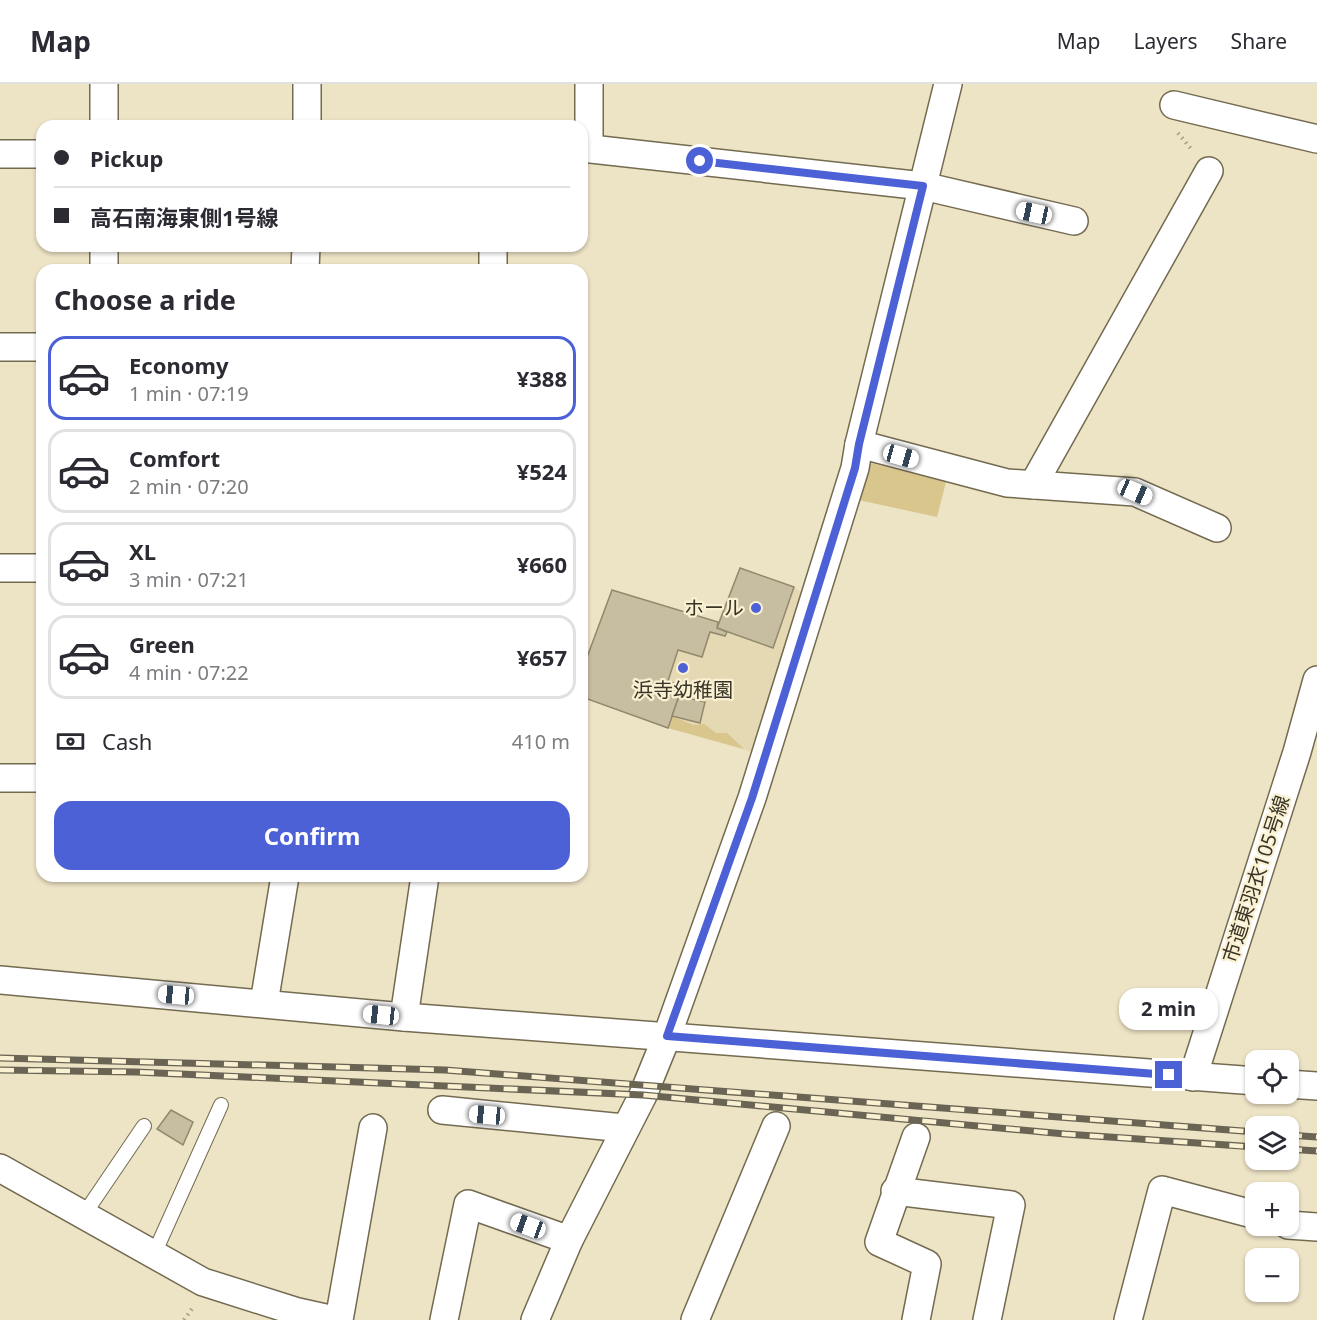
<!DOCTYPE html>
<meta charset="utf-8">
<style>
body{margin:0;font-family:"Noto Sans","Noto Sans JP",sans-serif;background:#f2f2f3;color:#2b2b33;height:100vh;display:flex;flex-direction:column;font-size:22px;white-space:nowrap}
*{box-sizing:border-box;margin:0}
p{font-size:20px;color:#7c7c81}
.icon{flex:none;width:33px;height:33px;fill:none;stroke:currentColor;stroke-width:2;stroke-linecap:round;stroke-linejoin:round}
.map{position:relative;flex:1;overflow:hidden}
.drawer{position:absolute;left:36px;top:180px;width:552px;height:618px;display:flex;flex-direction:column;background:#fff;border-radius:18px;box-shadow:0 2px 4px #0004}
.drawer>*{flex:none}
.banner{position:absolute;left:36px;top:36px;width:552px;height:132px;border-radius:18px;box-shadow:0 2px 4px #0004;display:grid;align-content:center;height:132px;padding:0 18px;background:#fff}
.controls{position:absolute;left:1245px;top:966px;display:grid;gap:12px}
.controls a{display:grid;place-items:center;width:54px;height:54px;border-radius:12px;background:#fff;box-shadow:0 2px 4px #0004;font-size:30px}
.end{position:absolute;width:27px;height:27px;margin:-14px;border:8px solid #4d61d6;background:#fff;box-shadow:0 0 0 3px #fff}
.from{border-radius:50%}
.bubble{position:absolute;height:42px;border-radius:18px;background:#fff;box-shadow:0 2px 4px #0004;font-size:20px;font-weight:700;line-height:42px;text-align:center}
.car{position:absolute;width:18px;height:36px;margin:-18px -9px;border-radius:8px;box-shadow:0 0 4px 2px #0007;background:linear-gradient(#fff 24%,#345 0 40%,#fff 0 76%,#345 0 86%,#fff 0)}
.banner b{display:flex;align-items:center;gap:21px;height:57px;font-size:22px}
.banner b+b{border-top:2px solid #e1e1e2}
.banner i{width:15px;height:15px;background:#2b2b33}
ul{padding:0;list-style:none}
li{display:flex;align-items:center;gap:18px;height:84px;margin:0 12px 9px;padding:0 6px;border:3px solid #e1e1e2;border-radius:18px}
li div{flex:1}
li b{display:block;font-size:22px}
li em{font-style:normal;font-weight:700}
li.current{border-color:#4d61d6}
li>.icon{width:54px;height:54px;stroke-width:1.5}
h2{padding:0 18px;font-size:27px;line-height:72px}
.pay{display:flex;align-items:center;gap:15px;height:66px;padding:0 18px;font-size:22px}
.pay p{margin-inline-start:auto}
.cta{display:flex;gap:12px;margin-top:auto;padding:12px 18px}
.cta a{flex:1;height:69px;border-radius:18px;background:#4d61d6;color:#fff;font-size:24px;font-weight:700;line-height:69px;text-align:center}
header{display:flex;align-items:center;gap:36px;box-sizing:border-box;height:84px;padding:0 30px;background:#fff;border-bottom:2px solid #e1e1e2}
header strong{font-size:28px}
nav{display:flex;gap:33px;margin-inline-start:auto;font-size:21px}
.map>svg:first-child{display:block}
</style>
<header>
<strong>Map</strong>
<nav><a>Map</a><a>Layers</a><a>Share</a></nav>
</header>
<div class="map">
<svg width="1317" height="1236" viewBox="0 0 1317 1236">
<rect width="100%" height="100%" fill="#ede3c5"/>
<path fill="#e5d9b3" d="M740,484l54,19 10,7 -48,159 -88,-25 -86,-31v-21l4,-16 131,-38z"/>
<g fill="#d9c68d">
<path d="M863,377l83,21 -9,35 -83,-18z"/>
<path d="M672,632l21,9 11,-1 12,9h11l17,16 -76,-21z"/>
</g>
<g fill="#c7bda0" stroke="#92896d" stroke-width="1.5">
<path d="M740,484l54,19 -21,61 -56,-20z"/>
<path d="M612,506l106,32 -1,6 10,4 -2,4 -15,-4 -8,25 -24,-7 -10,31 15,5 -15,42 -86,-31v-21l4,-16z"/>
<path d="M679,612l26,6 -5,21 -28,-7z"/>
<path d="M171,1026l22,12 -10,23 -26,-16z"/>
</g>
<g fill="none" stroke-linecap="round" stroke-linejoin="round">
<defs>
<g id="service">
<path d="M83,1132l61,-90"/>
<path d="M154,1170l67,-149"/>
</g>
<g id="minor">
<path d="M104,0v42"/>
<path d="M307,0v42"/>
<path d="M589,0v64"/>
<path d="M1174,21l143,34"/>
<path d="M582,64l341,38 151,35"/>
<path d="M0,70h42"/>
<path d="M493,162v24"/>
<path d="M104,186v-24"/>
<path d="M305,186l1,-24"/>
<path d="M0,263h42"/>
<path d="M859,360l148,39 128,9 82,36"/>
<path d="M1033,401l176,-314"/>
<path d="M0,484h42"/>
<path d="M0,694h42"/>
<path d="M0,896l404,37 852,64"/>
<path d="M264,919l21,-127"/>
<path d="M404,933l21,-141"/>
<path d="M1193,993l104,-325 20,-72"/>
<path d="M1288,1000l29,2"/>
<path d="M442,1026l182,18"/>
<path d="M0,1084l203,114 95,30 36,8"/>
<path d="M895,1107l116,14 -24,115"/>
<path d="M1288,1141l29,2"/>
<path d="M339,1236l34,-192"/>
<path d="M444,1236l24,-116 101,36"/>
<path d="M535,1236l34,-80 74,-145 24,-59 85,-238 103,-330 4,-24 89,-360"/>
<path d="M695,1236l81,-194"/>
<path d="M916,1236l11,-56 -48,-22 37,-105"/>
<path d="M1128,1236l34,-130 94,25"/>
</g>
</defs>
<use href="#service" stroke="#736a50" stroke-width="16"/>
<use href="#minor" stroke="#736a50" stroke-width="30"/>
<g stroke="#a49d86" stroke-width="4" stroke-dasharray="1.5 4.5" stroke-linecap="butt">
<path d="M1178,49l14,17"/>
<path d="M184,1236l10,-14"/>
</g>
<use href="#service" stroke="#fff" stroke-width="14"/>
<use href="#minor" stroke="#fff" stroke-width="27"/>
<defs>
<g id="rail">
<path d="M0,974l445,12 811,62"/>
<path d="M0,986l136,2 507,23 422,39 191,13"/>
<path d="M1288,1051l29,2"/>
<path d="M1288,1065l29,2"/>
</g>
</defs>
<use href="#rail" stroke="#696453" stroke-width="7"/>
<use href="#rail" stroke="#faf0d2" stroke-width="4.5" stroke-dasharray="14" stroke-linecap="butt"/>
</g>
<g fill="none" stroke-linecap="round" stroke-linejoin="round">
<path stroke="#4d61d6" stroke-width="8" d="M700,77l223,25 -64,258 -4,24 -103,330 -85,238 502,39"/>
</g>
<g fill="#4d61d6" stroke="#faf0d2" stroke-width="2">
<circle cx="756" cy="524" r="6"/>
<circle cx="683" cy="584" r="6"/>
</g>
<g text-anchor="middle" stroke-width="4.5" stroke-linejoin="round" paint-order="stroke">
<g font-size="20" fill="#383428" stroke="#faf0d2" text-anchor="end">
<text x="744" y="531">ホール</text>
<text x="683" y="613" text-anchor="middle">浜寺幼稚園</text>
</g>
<g font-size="20" fill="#383428" stroke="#faf0d2">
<text transform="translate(1256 795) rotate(-72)" y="7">市道東羽衣105号線</text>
</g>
</g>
</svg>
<div class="controls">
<a><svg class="icon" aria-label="locate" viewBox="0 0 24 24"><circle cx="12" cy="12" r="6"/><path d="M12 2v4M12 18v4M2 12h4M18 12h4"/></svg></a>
<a><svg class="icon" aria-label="layers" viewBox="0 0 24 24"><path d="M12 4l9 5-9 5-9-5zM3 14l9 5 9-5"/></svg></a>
<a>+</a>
<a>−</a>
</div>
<i class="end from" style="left:700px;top:77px"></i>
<i class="end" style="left:1169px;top:991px"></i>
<div class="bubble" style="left:1119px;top:904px;width:99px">2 min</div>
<i class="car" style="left:1034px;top:129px;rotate:282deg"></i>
<i class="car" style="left:901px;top:372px;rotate:106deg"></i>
<i class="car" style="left:1135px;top:408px;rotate:114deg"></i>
<i class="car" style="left:176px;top:911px;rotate:275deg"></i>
<i class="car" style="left:381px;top:931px;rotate:276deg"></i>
<i class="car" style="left:487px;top:1031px;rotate:275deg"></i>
<i class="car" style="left:528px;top:1142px;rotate:290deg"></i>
<div class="banner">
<b><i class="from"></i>Pickup</b>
<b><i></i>高石南海東側1号線</b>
</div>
<section class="drawer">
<h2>Choose a ride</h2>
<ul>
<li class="current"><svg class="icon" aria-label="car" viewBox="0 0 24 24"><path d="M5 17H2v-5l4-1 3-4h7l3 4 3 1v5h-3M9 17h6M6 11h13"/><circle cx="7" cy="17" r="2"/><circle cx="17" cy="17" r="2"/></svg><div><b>Economy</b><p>1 min · 07:19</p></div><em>¥388</em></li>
<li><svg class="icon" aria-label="car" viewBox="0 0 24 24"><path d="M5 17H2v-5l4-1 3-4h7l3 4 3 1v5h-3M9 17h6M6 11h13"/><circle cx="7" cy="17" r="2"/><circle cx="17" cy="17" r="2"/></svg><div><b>Comfort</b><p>2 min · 07:20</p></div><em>¥524</em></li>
<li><svg class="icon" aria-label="car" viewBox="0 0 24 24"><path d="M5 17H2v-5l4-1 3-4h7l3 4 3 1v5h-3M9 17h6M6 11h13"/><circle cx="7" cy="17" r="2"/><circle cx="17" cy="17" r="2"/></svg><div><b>XL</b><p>3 min · 07:21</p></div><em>¥660</em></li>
<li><svg class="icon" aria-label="car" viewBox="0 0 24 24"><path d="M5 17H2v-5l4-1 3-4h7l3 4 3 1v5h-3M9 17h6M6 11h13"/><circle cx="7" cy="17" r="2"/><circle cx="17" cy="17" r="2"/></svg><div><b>Green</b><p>4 min · 07:22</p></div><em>¥657</em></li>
</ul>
<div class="pay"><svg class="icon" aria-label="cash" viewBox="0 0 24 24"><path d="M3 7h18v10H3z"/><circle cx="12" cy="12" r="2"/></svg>Cash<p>410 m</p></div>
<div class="cta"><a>Confirm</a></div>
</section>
</div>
